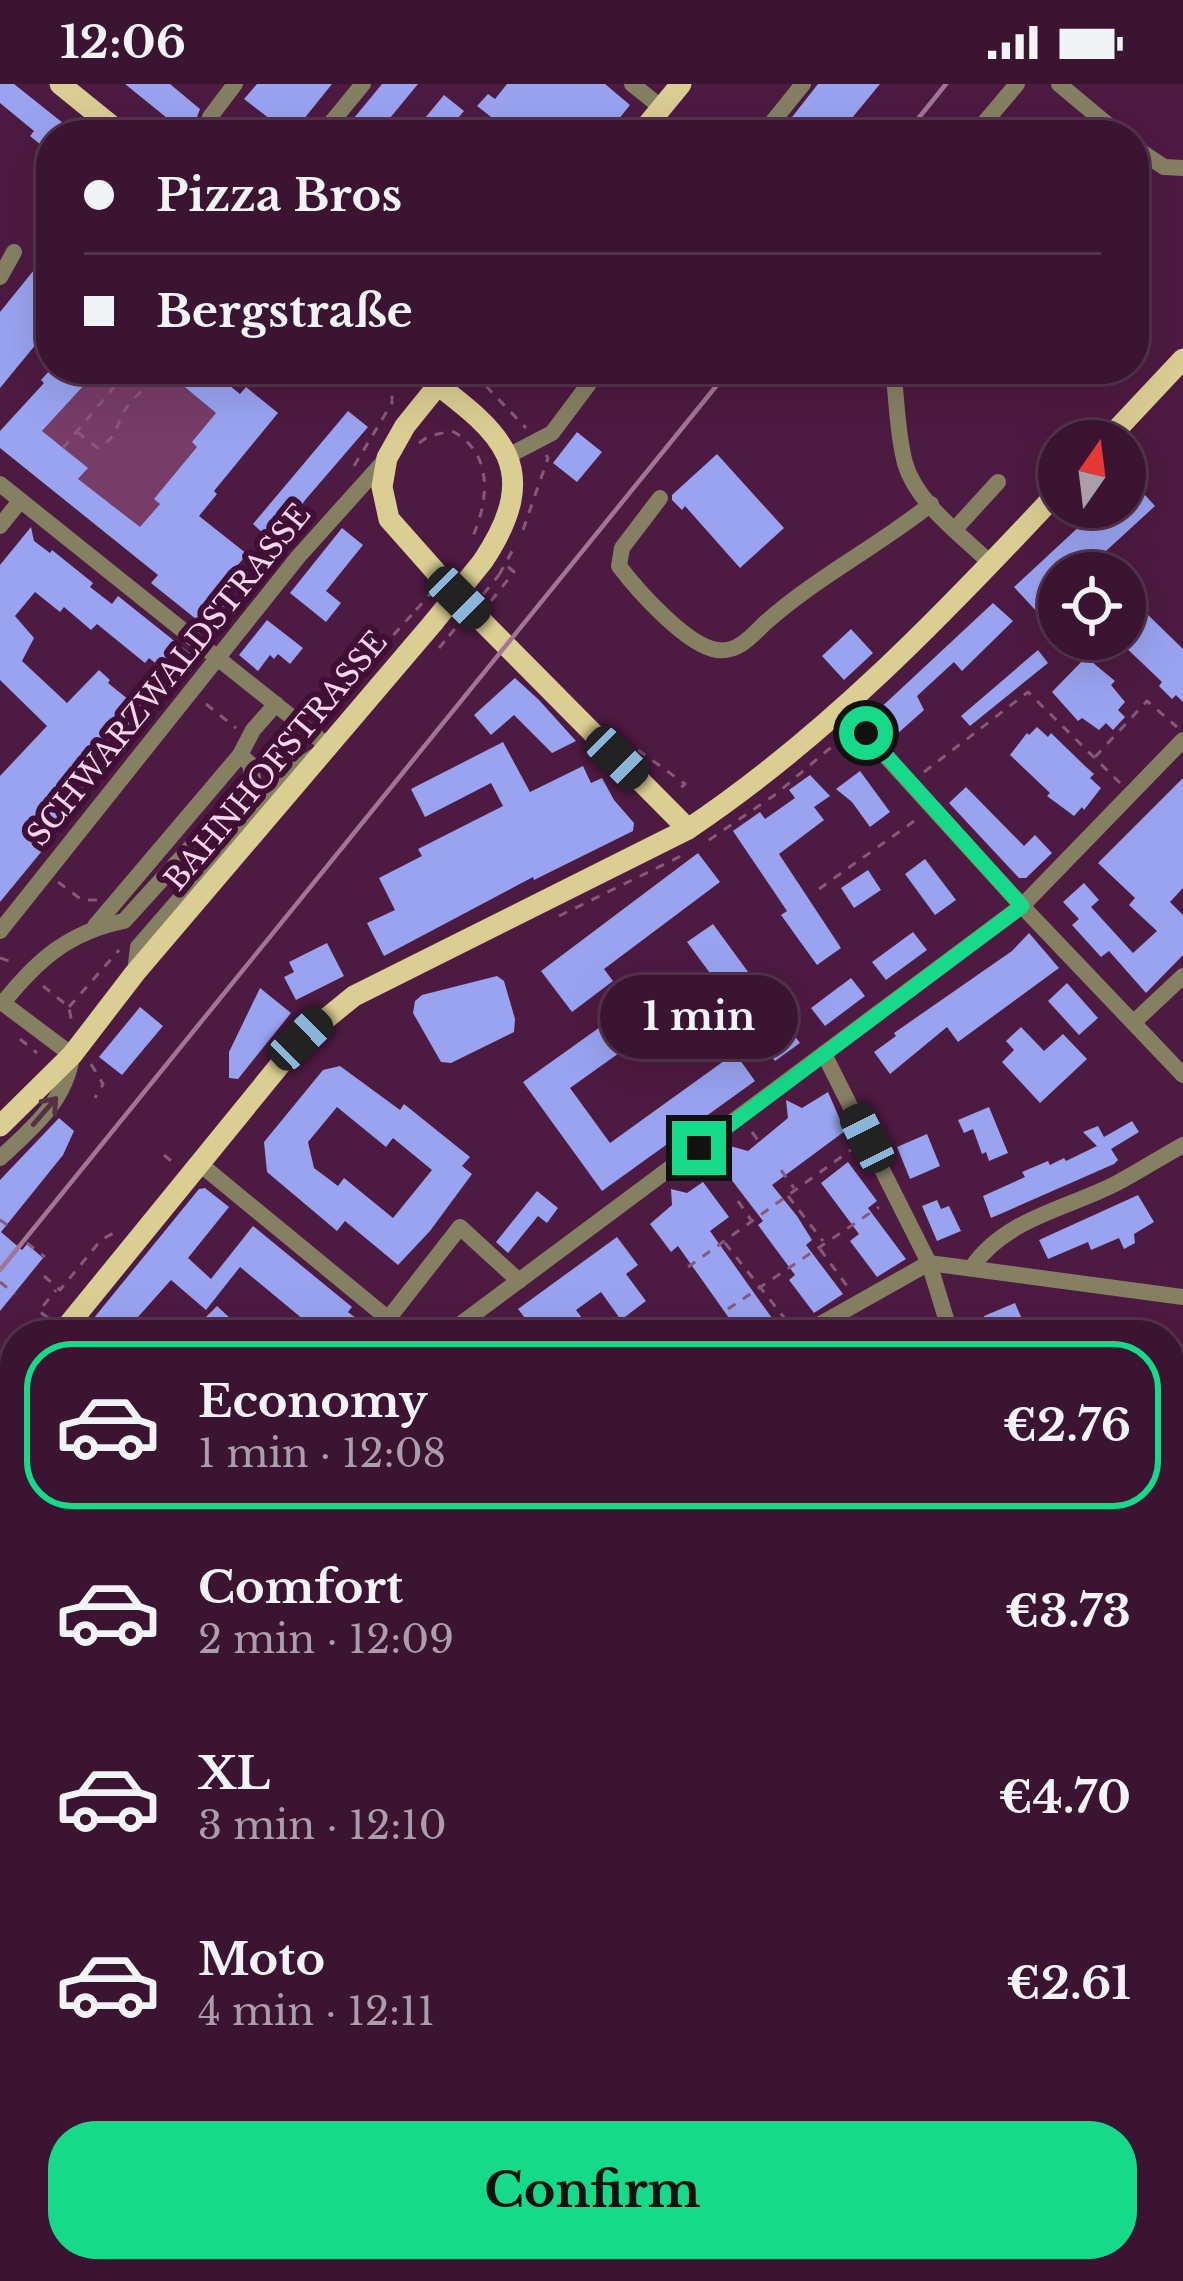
<!DOCTYPE html>
<meta charset="utf-8">
<style>
body{margin:0;font-family:"Libre Baskerville",serif;background:#45213d;color:#f1f3f6;height:100vh;display:flex;flex-direction:column;font-size:45px;white-space:nowrap}
*{box-sizing:border-box;margin:0}
p{font-size:39px;color:#ab9eab}
.icon{flex:none;width:66px;height:66px;fill:none;stroke:currentColor;stroke-width:2;stroke-linecap:round;stroke-linejoin:round}
.map{position:relative;flex:1;overflow:hidden}
.sheet{position:absolute;left:0px;top:1236px;width:1185px;height:963px;display:flex;flex-direction:column;background:#3a1431;border-radius:48px 48px 0 0;box-shadow:0 12px 48px #0002,0 0 0 3px #54334d}
.sheet>*{flex:none}
.guide{position:absolute;left:36px;top:36px;width:1113px;height:264px;border-radius:48px;box-shadow:0 12px 48px #0002,0 0 0 3px #54334d;display:grid;align-content:center;height:264px;padding:0 48px;background:#3a1431}
.needle{width:78px;rotate:14deg}
.controls{position:absolute;left:1038px;top:336px;display:grid;gap:24px}
.controls a{display:grid;place-items:center;width:108px;height:108px;border-radius:50%;background:#3a1431;box-shadow:0 12px 48px #0002,0 0 0 3px #54334d;font-size:60px}
.end{position:absolute;width:54px;height:54px;margin:-27px;border:15px solid #16d989;background:#111;box-shadow:0 0 0 6px #111}
.from{border-radius:50%}
.bubble{position:absolute;height:84px;border-radius:42px;background:#3a1431;box-shadow:0 12px 48px #0002,0 0 0 3px #54334d;font-size:39px;font-weight:800;line-height:84px;text-align:center}
.car{position:absolute;width:36px;height:72px;margin:-36px -18px;border-radius:15px;box-shadow:0 0 9px 3px #0007;background:linear-gradient(#222 24%,#8ab4d8 0 40%,#222 0 76%,#8ab4d8 0 86%,#222 0)}
.guide b{display:flex;align-items:center;gap:42px;height:114px;font-size:45px}
.guide b+b{border-top:3px solid #54334d}
.guide i{width:30px;height:30px;background:#f1f3f6}
ul{padding:21px 0 0;list-style:none}
li{display:flex;align-items:center;gap:36px;height:168px;margin:0 24px 18px;padding:0 24px;border:6px solid transparent;border-radius:48px}
li div{flex:1}
li b{display:block;font-size:45px}
li em{font-style:normal;font-weight:800}
li.on{border-color:#16d989}
li>.icon{width:108px;height:108px;stroke-width:1.5}
.button{display:flex;gap:24px;margin-top:auto;padding:24px 48px}
.button a{flex:1;height:138px;border-radius:48px;background:#16d989;color:#111;font-size:48px;font-weight:800;line-height:138px;text-align:center}
.status{display:flex;justify-content:space-between;align-items:center;height:84px;padding:0 60px;background:#3a1431;direction:ltr}
.status svg{height:33px;fill:currentColor}
.map>svg:first-child{display:block}
</style>
<div class="status"><b>12:06</b><svg viewBox="0 0 49 12"><path d="M0 12V9h3v3zM5 12V6h3v6zM10 12V3h3v9zM15 12V0h3v12zM26 1h20v11H26zM47 4h2v5h-2z"/></svg></div>
<div class="map">
<svg width="1183" height="2197" viewBox="0 0 1183 2197">
<rect width="100%" height="100%" fill="#4d1a41"/>
<path fill="#783c69" d="M105,285h64l2,7 50,41 -28,25 7,7 -45,50 5,5 -23,27 -27,-28 -4,5 -28,-29 9,-10 -45,-38 52,-56 8,5 6,-8z"/>
<g fill="#934f81">
<path d="M1170,1747l13,3v384l-13,-3z"/>
<path d="M600,2184h300l-6,13h-276z"/>
<path d="M994,2184h132l-5,13h-117l4,-9z"/>
</g>
<g fill="#99a3f0" fill-rule="evenodd">
<path d="M0,0h14l64,51h-27v18l-21,-17 4,-5 -34,-28z"/>
<path d="M125,0h45l30,25 -3,8 4,9 9,4 10,-5 12,10h-44z"/>
<path d="M257,0h75l-41,51 -47,-36z"/>
<path d="M382,0h36l-42,51h-36z"/>
<path d="M507,0h98l25,21 -24,30h-92l-37,-29 11,-12 7,5z"/>
<path d="M818,0h62l-42,51h-45l-8,-9z"/>
<path d="M444,11l20,16 -11,13 -7,-6 -14,17h-21z"/>
<path d="M51,165v77l-51,62v-76z"/>
<path d="M51,285h48l-57,62 46,37 -10,11 62,48 20,-23 -6,-5 43,-52 -5,-5 24,-29 -53,-44h46l31,25 6,-7 32,26 -64,78 3,3 -18,22 48,38 -33,40 21,17 -19,24 -65,-52 7,-8 -158,-127v-17l44,-48 -3,-3z"/>
<path d="M348,327l20,16 -62,72 -32,44 -21,-19z"/>
<path d="M577,348l25,20 -25,30 -24,-19z"/>
<path d="M717,370l67,74 -44,40 -55,-62 -3,4 -10,-10v-5z"/>
<path d="M1125,389l30,33 -73,67h-23v22l-20,19 -25,-27 69,-64 -8,-9 8,-7 11,7 7,-7h24z"/>
<path d="M31,443l3,14 16,12 2,-3 41,33 -3,4 22,17 6,-8 79,63 -19,22 -29,-23 -4,5 -48,-39 -6,6 -27,-23 -4,5 -25,-20 -20,24 19,22 -12,23 45,42 32,-33 11,10 -2,3 21,17 12,-14 20,17 -83,96 -22,27 4,3 -60,73v-126l47,-50 -47,-46v-115z"/>
<path d="M342,444l21,17 -37,46 15,12 -15,19 -36,-29z"/>
<path d="M993,519l20,18 -51,50 -8,-9 -37,34 7,14 -28,25 -21,-22z"/>
<path d="M1146,529l37,36v53l-7,-7 -4,4 -13,-13 3,-4 -43,-41z"/>
<path d="M267,536l36,28 -13,16 -12,-10 -4,5 -4,-4 -12,16 -19,-16z"/>
<path d="M851,545l22,24 -29,27 -22,-24z"/>
<path d="M1038,566l10,13 -78,63 -9,-10z"/>
<path d="M1086,573l29,24 -4,4 14,17 -7,8 7,7 -12,13 -7,-7 -7,7 -17,-12 -4,3 -26,-29z"/>
<path d="M515,594l24,22 37,41 -24,12 -38,-38 -23,20 -17,-20z"/>
<path d="M1037,643l11,10 3,-4 34,33 9,8 -4,4 11,10 -17,22 -2,-3 -8,9 -27,-20 3,-3 -40,-38 17,-22 2,2z"/>
<path d="M503,658l27,50 53,-26 8,17 11,-5 12,22 20,23 -1,8 -99,49 -1,-3 -149,79 -17,-33 28,-13 -16,-32 43,-22 -4,-7 85,-43 -12,-23 -66,34 -14,-28z"/>
<path d="M860,687l30,41 -20,15 -18,-25 -16,-13z"/>
<path d="M810,691l20,21 -16,11 10,13 -45,34 62,94 -24,17 -36,-50 6,-4 -54,-80 27,-19 5,7 30,-21 -6,-8z"/>
<path d="M1183,694v110l-13,14 13,13v40l-37,38 -37,-42 -8,6 -29,-32 7,-6 -16,-17 21,-19 15,17 -8,7 42,46 24,-22 -28,-26 6,-7 -37,-35z"/>
<path d="M966,703l58,59 11,-11 17,18 -26,25h-7l-70,-75z"/>
<path d="M698,769l22,29 -116,87 9,12 -41,31 -31,-41z"/>
<path d="M925,775l31,41 -21,15 -30,-41z"/>
<path d="M868,786l13,20 -27,18 -13,-20z"/>
<path d="M713,840l87,119 -25,18 -88,-119z"/>
<path d="M913,848l14,18 -41,30 -14,-18z"/>
<path d="M1029,849l30,35 -101,74 -11,-15 -57,47 -16,-22 22,-16 -2,-3 118,-82z"/>
<path d="M327,859l17,33 -48,24 -12,-23 10,-5 -5,-10z"/>
<path d="M497,892l7,5 11,38 -1,13 -63,31 -10,-1 -28,-49 2,-12 7,-6z"/>
<path d="M851,894l14,18 -40,30 -14,-18z"/>
<path d="M1067,899l31,35 -19,17 -31,-34z"/>
<path d="M260,904l31,25 -53,66 -9,-1v-26z"/>
<path d="M140,923l23,19 -41,49 -23,-18z"/>
<path d="M617,931l19,26 -66,47 40,55 125,-90 20,28 -153,110 -79,-109z"/>
<path d="M1021,943l23,24 19,-17 24,25 -47,44 -38,-41 12,-12 -8,-9z"/>
<path d="M340,982l60,44 4,-6 66,53 -8,9 10,8 -42,57 -32,34 -53,-44 -8,10 -70,-59 -3,-30 59,-72zM337,1023l49,40 7,-9 39,32 -39,48 -49,-40 -6,8 -24,-18 -6,-26z"/>
<path d="M828,1008l17,39 -73,54 25,31 15,24 -6,5 37,49 -29,19 -25,-33 6,-5 -37,-50 5,-4 -39,-51 6,-4 -4,-8 4,-12 18,5 40,-33 -2,-18 16,8z"/>
<path d="M989,1023l19,46 -19,8 -3,-9 -4,2 -9,-25 -9,4 -6,-13z"/>
<path d="M59,1034l15,13 -11,24 -62,77 21,18 5,-6 16,14 -43,53v-131z"/>
<path d="M1132,1037l7,11 -28,17 7,11 -4,4 -123,54 -8,-22 42,-19 -3,-5 26,-11 2,4 14,-7 2,3 31,-15 -14,-14 15,-6 6,11z"/>
<path d="M927,1050l13,32 -30,13 -13,-32z"/>
<path d="M848,1078l29,39 -9,7 38,51 -29,18 -27,-36 9,-7 -38,-51z"/>
<path d="M703,1098l26,35 -19,14 74,104h-43l-63,-89 -7,6 -21,-28 22,-19 -1,-16 16,4z"/>
<path d="M205,1104l24,19 -41,51 23,21 42,-53 99,81 -4,5 30,23h-56l-82,-68 -34,43 -35,-30 -41,46 10,9h-60l119,-146z"/>
<path d="M537,1107l21,17 -11,15 -9,-7 -30,37 -12,-11z"/>
<path d="M1138,1111l16,27 -20,12 1,9 -11,6 -5,-11 -28,12 -3,-8 -40,17 -9,-19z"/>
<path d="M937,1116l4,9 8,-3 12,25 -24,10 -15,-35z"/>
<path d="M617,1153l21,28 -12,9 20,27 -25,19 -20,-28 -25,18 19,25h-39l-4,-6 -14,6 -20,-26z"/>
<path d="M1015,1219l14,32h-37l-8,-19z"/>
<path d="M217,1222l31,29h-41l-10,-9z"/>
<path d="M15,1362v71l-15,-13v-41z"/>
<path d="M15,1573v66l-15,11v-61z"/>
</g>
<g fill="none" stroke-linecap="round" stroke-linejoin="round">
<path stroke="#66365b" stroke-width="16" stroke-dasharray="16 8" stroke-linecap="butt" d="M196,51l14,-18"/>
<g stroke="#86597b" stroke-width="3" stroke-dasharray="9 9" stroke-linecap="butt">
<path d="M482,285l2,15 42,44"/>
<path d="M77,348l21,16c22,-13 16,-20 27,-38 7,-13 18,-16 24,-31l-12,-10"/>
<path d="M419,359l10,-7 23,-5c42,22 37,70 20,107"/>
<path d="M63,364l66,-79"/>
<path d="M354,382l38,-63v-24"/>
<path d="M523,446l25,-72 -2,-3"/>
<path d="M499,491l17,-31"/>
<path d="M491,517l23,-29 -8,-7"/>
<path d="M439,564l10,-12"/>
<path d="M206,620l30,24"/>
<path d="M321,631l95,-105"/>
<path d="M638,666l47,34 -8,7"/>
<path d="M1095,673l52,-56 30,26"/>
<path d="M924,688l104,-80 92,91"/>
<path d="M709,756l67,-46 53,-45 18,-6"/>
<path d="M58,798l24,18h15"/>
<path d="M819,805l98,-70"/>
<path d="M559,832l126,-62"/>
<path d="M0,874l12,4"/>
<path d="M43,902l26,21 3,17"/>
<path d="M69,923l50,-57"/>
<path d="M20,955l17,14"/>
<path d="M91,980l12,20 -8,14"/>
<path d="M752,1048l8,11"/>
<path d="M164,1071l12,10"/>
<path d="M708,1077l10,13"/>
<path d="M781,1086l13,18"/>
<path d="M788,1112l35,45"/>
<path d="M738,1117l13,19"/>
<path d="M0,1136l13,9"/>
<path d="M27,1159l18,14"/>
<path d="M725,1159l65,82"/>
<path d="M820,1165l30,41"/>
<path d="M688,1183l163,-117"/>
<path d="M44,1192l16,14 41,-50 18,-10"/>
<path d="M0,1198l15,12"/>
<path d="M728,1225l151,-102"/>
<path d="M48,1234l-9,-7 17,-21"/>
<path d="M501,1234l17,17"/>
<path d="M1170,1758l13,-4"/>
<path d="M0,1975l12,10"/>
<path d="M1170,2067l13,-11"/>
<path d="M615,2184l9,13"/>
</g>
<g stroke="#868063" stroke-width="16">
<path d="M632,0l30,24"/>
<path d="M1059,0l61,51"/>
<path d="M210,33l25,-33"/>
<path d="M321,51l42,-51"/>
<path d="M762,51l41,-51"/>
<path d="M974,51l43,-51"/>
<path d="M1134,63l30,20 19,1"/>
<path d="M0,193l14,-25"/>
<path d="M893,285c4,31 4,65 12,94 11,40 58,73 86,101"/>
<path d="M508,372l44,-23 48,-64"/>
<path d="M0,400l329,263 -40,26 -151,174 -3,26"/>
<path d="M660,414l-38,50 -3,18c18,24 68,80 98,84 20,3 34,-13 47,-26 51,-46 113,-77 167,-120"/>
<path d="M0,442l20,-25"/>
<path d="M955,445l43,-47"/>
<path d="M842,624l180,198 161,169"/>
<path d="M95,842l145,-171 13,-25 23,-26"/>
<path d="M0,847l298,-374 88,-98"/>
<path d="M0,917l72,54c-5,44 -40,74 -72,103"/>
<path d="M3,919c34,-43 66,-71 121,-82l129,-142 -3,-15 -10,-9"/>
<path d="M1134,938l49,-46"/>
<path d="M824,970l105,209 254,34"/>
<path d="M200,1080l208,171"/>
<path d="M972,1183c34,-49 95,-58 145,-84 23,-12 44,-26 66,-38"/>
<path d="M388,1235l72,-92 59,54"/>
<path d="M446,1251l576,-429 161,-166"/>
<path d="M801,1251l128,-72 19,62"/>
<path d="M1170,1300l13,-4"/>
<path d="M1170,1440l13,-1"/>
<path d="M1170,1633l13,-5"/>
<path d="M0,1670l15,-18"/>
<path d="M1170,1722l13,2"/>
<path d="M0,2010l15,-10"/>
<path d="M105,2184l5,13"/>
<path d="M236,2184l7,13"/>
<path d="M343,2184l2,13"/>
</g>
<g stroke="#dbce93" stroke-width="21">
<path d="M60,0l63,51"/>
<path d="M639,51l42,-51"/>
<path d="M417,285c76,59 133,91 66,192"/>
<path d="M451,285l-46,57 -18,32 -5,29 7,32 70,79 229,231"/>
<path d="M1106,357l77,-82"/>
<path d="M0,1042l72,-71 63,-82 298,-350"/>
<path d="M60,1251l241,-296 53,-43 334,-167c139,-93 257,-216 371,-338"/>
<path d="M0,1327l15,-19"/>
</g>
<g stroke="#a07694" stroke-width="4.5">
<path d="M905,51l41,-51"/>
<path d="M0,1186l730,-901"/>
</g>
<g stroke="#86597b" stroke-width="3" stroke-dasharray="9 9" stroke-linecap="butt">
<path d="M416,526l16,-18"/>
<path d="M449,552l50,-61"/>
</g>
<path stroke="#dbce93" stroke-width="21" d="M433,539l50,-62"/>
</g>
<defs><path id="oneway-shaft" d="M-6 0H5M1.5-3L5.5 0L1.5 3" fill="none" stroke-width="1.6" stroke-linecap="round" stroke-linejoin="round" transform="scale(3)"/></defs>
<use stroke="#563144" href="#oneway-shaft" transform="translate(45 1027) rotate(-49)"/>
<g fill="none" stroke-linecap="round" stroke-linejoin="round">
<path stroke="#16d989" stroke-width="15" d="M699,1064l323,-242 -156,-173"/>
</g>
<g text-anchor="middle" stroke-width="12" stroke-linejoin="round" paint-order="stroke">
<g font-size="30" fill="#f7d6ec" stroke="#410f36">
<text transform="translate(169 591) rotate(-51)" y="10">SCHWARZWALDSTRASSE</text>
<text transform="translate(276 677) rotate(-50)" y="10">BAHNHOFSTRASSE</text>
</g>
</g>
</svg>
<div class="controls">
<a><svg class="needle" viewBox="-14 -14 28 28"><path d="M0-13l5 13h-10z" fill="#e53935"/><path d="M0 13l5-13h-10z" fill="#ab9eab"/></svg></a>
<a><svg class="icon" aria-label="locate" viewBox="0 0 24 24"><circle cx="12" cy="12" r="6"/><path d="M12 2v4M12 18v4M2 12h4M18 12h4"/></svg></a>
</div>
<i class="end from" style="left:866px;top:649px"></i>
<i class="end" style="left:699px;top:1064px"></i>
<div class="bubble" style="left:600px;top:891px;width:198px">1 min</div>
<i class="car" style="left:459px;top:514px;rotate:135deg"></i>
<i class="car" style="left:617px;top:674px;rotate:135deg"></i>
<i class="car" style="left:301px;top:955px;rotate:46deg"></i>
<i class="car" style="left:867px;top:1054px;rotate:333deg"></i>
<div class="guide">
<b><i class="from"></i>Pizza Bros</b>
<b><i></i>Bergstraße</b>
</div>
<section class="sheet">
<ul>
<li class="on"><svg class="icon" aria-label="car" viewBox="0 0 24 24"><path d="M5 17H2v-5l4-1 3-4h7l3 4 3 1v5h-3M9 17h6M6 11h13"/><circle cx="7" cy="17" r="2"/><circle cx="17" cy="17" r="2"/></svg><div><b>Economy</b><p>1 min · 12:08</p></div><em>€2.76</em></li>
<li><svg class="icon" aria-label="car" viewBox="0 0 24 24"><path d="M5 17H2v-5l4-1 3-4h7l3 4 3 1v5h-3M9 17h6M6 11h13"/><circle cx="7" cy="17" r="2"/><circle cx="17" cy="17" r="2"/></svg><div><b>Comfort</b><p>2 min · 12:09</p></div><em>€3.73</em></li>
<li><svg class="icon" aria-label="car" viewBox="0 0 24 24"><path d="M5 17H2v-5l4-1 3-4h7l3 4 3 1v5h-3M9 17h6M6 11h13"/><circle cx="7" cy="17" r="2"/><circle cx="17" cy="17" r="2"/></svg><div><b>XL</b><p>3 min · 12:10</p></div><em>€4.70</em></li>
<li><svg class="icon" aria-label="car" viewBox="0 0 24 24"><path d="M5 17H2v-5l4-1 3-4h7l3 4 3 1v5h-3M9 17h6M6 11h13"/><circle cx="7" cy="17" r="2"/><circle cx="17" cy="17" r="2"/></svg><div><b>Moto</b><p>4 min · 12:11</p></div><em>€2.61</em></li>
</ul>
<div class="button"><a>Confirm</a></div>
</section>
</div>
